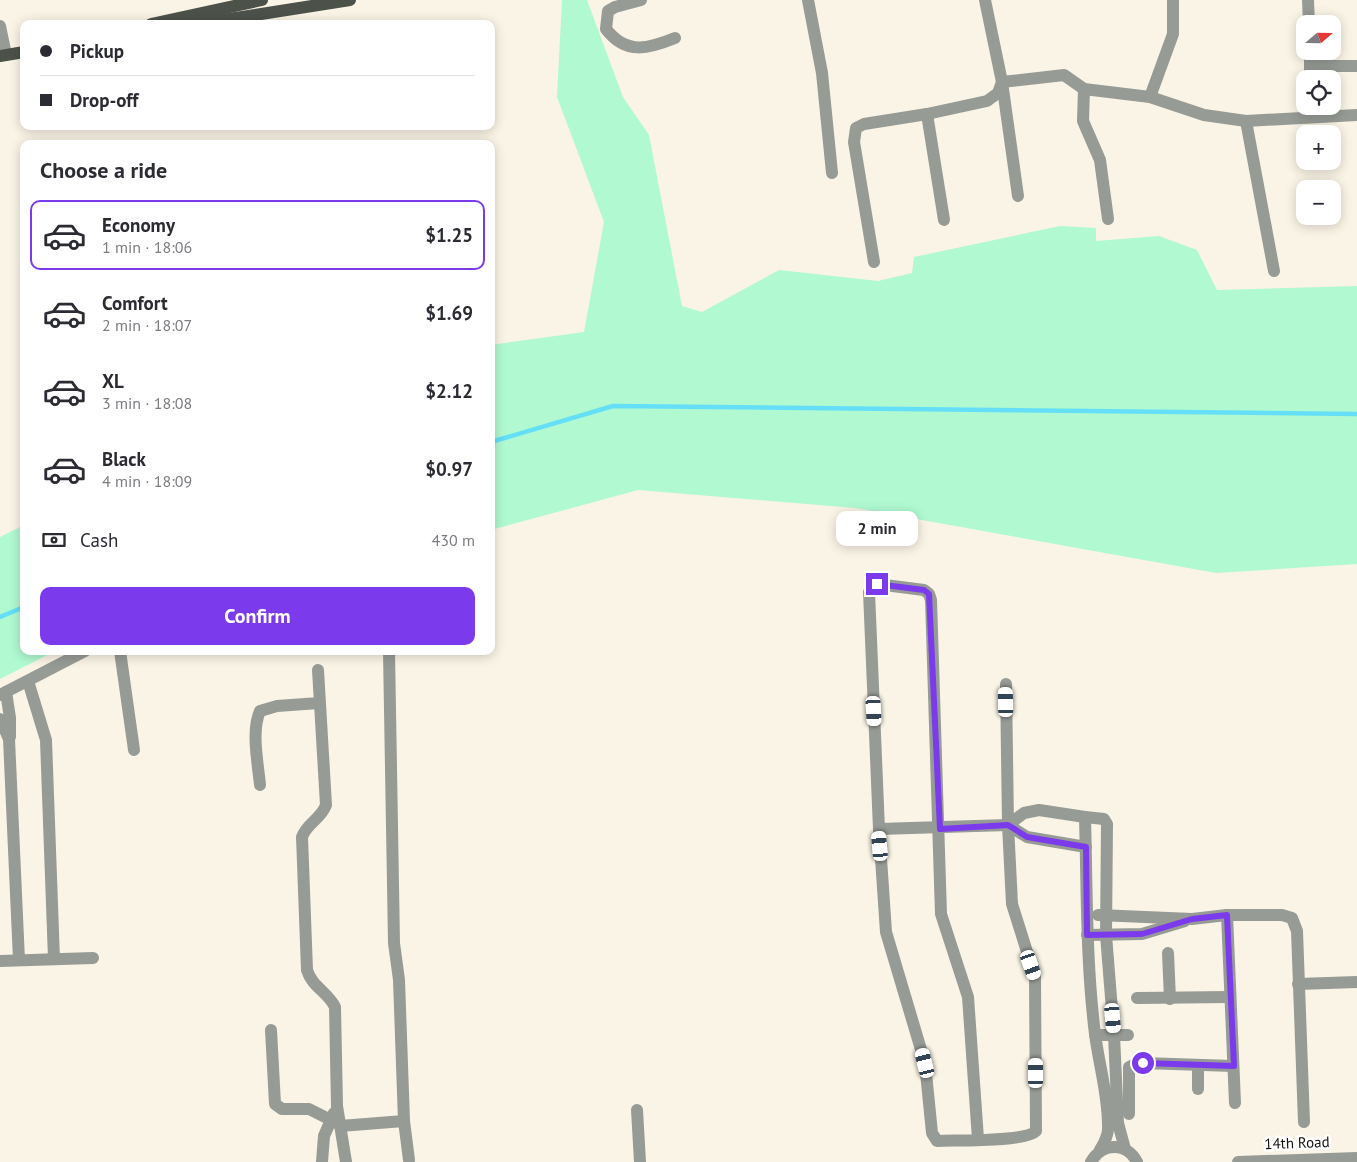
<!DOCTYPE html>
<meta charset="utf-8">
<style>
body{margin:0;font-family:"PT Sans",sans-serif;background:#f7f7f7;color:#2b2b33;height:100vh;display:flex;flex-direction:column;font-size:19px;white-space:nowrap}
*{box-sizing:border-box;margin:0}
p{font-size:16px;color:#7c7c81}
.icon{flex:none;width:28px;height:28px;fill:none;stroke:currentColor;stroke-width:2;stroke-linecap:round;stroke-linejoin:round}
.map{position:relative;flex:1;overflow:hidden}
.drawer{position:absolute;left:20px;top:140px;width:475px;height:515px;display:flex;flex-direction:column;background:#fff;border-radius:10px;box-shadow:0 2px 12px #0003}
.drawer>*{flex:none}
.hud{position:absolute;left:20px;top:20px;width:475px;height:110px;border-radius:10px;box-shadow:0 2px 12px #0003;display:grid;align-content:center;height:110px;padding:0 20px;background:#fff}
.needle{width:32px;rotate:70deg}
.tools{position:absolute;left:1296px;top:15px;display:grid;gap:10px}
.tools a{display:grid;place-items:center;width:45px;height:45px;border-radius:10px;background:#fff;box-shadow:0 2px 12px #0003;font-size:25px}
.end{position:absolute;width:22px;height:22px;margin:-11px;border:6px solid #7c3aed;background:#fff;box-shadow:0 0 0 2px #fff}
.from{border-radius:50%}
.bubble{position:absolute;height:35px;border-radius:10px;background:#fff;box-shadow:0 2px 12px #0003;font-size:16px;font-weight:600;line-height:35px;text-align:center}
.car{position:absolute;width:15px;height:30px;margin:-15px -8px;border-radius:6px;box-shadow:0 0 4px 1px #0007;background:linear-gradient(#fff 24%,#345 0 40%,#fff 0 76%,#345 0 86%,#fff 0)}
.hud b{display:flex;align-items:center;gap:18px;height:48px;font-size:19px}
.hud b+b{border-top:1px solid #e1e1e2}
.hud i{width:12px;height:12px;background:#2b2b33}
ul{padding:0;list-style:none}
li{display:flex;align-items:center;gap:15px;height:70px;margin:0 10px 8px;padding:0 10px;border:2px solid transparent;border-radius:10px}
li div{flex:1}
li b{display:block;font-size:19px}
li em{font-style:normal;font-weight:600}
li.on{border-color:#7c3aed}
li>.icon{width:45px;height:45px;stroke-width:1.5}
h2{padding:0 20px;font-size:22px;line-height:60px}
.pay{display:flex;align-items:center;gap:12px;height:55px;padding:0 20px;font-size:19px}
.pay p{margin-inline-start:auto}
.primary-button{display:flex;gap:10px;margin-top:auto;padding:10px 20px}
.primary-button a{flex:1;height:58px;border-radius:10px;background:#7c3aed;color:#fff;font-size:20px;font-weight:600;line-height:58px;text-align:center}
.map>svg:first-child{display:block}
</style>
<div class="map">
<svg width="1357" height="1162" viewBox="0 0 1357 1162">
<rect width="100%" height="100%" fill="#faf4e6"/>
<g fill="#b0f9d1">
<path d="M562,0h25l36,97 26,38 33,171 20,6 77,-42 99,11 34,-8 2,-16 146,-31 36,2v13l63,-5 38,14 20,40 140,-4v278l-141,9 -361,-65 -217,-18 -147,40v-185l93,-13 20,-110 -47,-125z"/>
<path d="M24,525v126h31l-55,28v-142z"/>
</g>
<g fill="none" stroke-linecap="round" stroke-linejoin="round">
<g stroke="#65dff8" stroke-width="4.5">
<path d="M491,442l122,-36 744,8"/>
<path d="M0,617l24,-10"/>
</g>
<g stroke="#979b95" stroke-width="12">
<path d="M641,0l-26,7 -7,4 -2,18c20,26 42,20 69,9"/>
<path d="M808,0l14,73 10,100"/>
<path d="M985,0l17,82 16,114"/>
<path d="M1308,0l1,24"/>
<path d="M0,26l6,29"/>
<path d="M1310,51v28"/>
<path d="M1310,66h47"/>
<path d="M1084,89l-1,32 17,39 8,59"/>
<path d="M1150,97l23,-63v-34"/>
<path d="M927,114l17,106"/>
<path d="M1246,121l28,150"/>
<path d="M874,262l-20,-120 2,-14 8,-4 63,-10 60,-13 11,-8 4,-11 62,-7 20,14 66,8 54,18 42,6 111,-6"/>
<path d="M120,651l14,99"/>
<path d="M389,651l5,292 5,37 5,141 5,39"/>
<path d="M318,670l8,135c-5,14 -19,18 -24,32l5,133c5,17 21,22 28,37l2,99 9,56"/>
<path d="M28,681l18,59 8,219"/>
<path d="M6,692l4,26v19"/>
<path d="M0,695l85,-44"/>
<path d="M0,719l9,20 10,221"/>
<path d="M260,785c-2,-22 -9,-54 0,-74l17,-5 42,-3"/>
<path d="M1085,817l-46,-7 -15,3 -16,12 19,12 59,10"/>
<path d="M879,829l129,-4"/>
<path d="M1098,915l94,4 35,-4h55l10,3 5,13 7,191"/>
<path d="M1227,915l8,188"/>
<path d="M1087,935l55,-1 43,-13"/>
<path d="M1168,953l2,46"/>
<path d="M0,961l93,-3"/>
<path d="M1298,984l59,-2"/>
<path d="M1137,998l92,-1"/>
<path d="M271,1030l4,74 7,5h27l22,11"/>
<path d="M1095,1035h33"/>
<path d="M1198,1089v-24"/>
<path d="M637,1110l3,52"/>
<path d="M1129,1114v-47l8,-4h6l90,3"/>
<path d="M340,1126l64,-5"/>
<path d="M978,1139l-10,-142 -27,-83 -10,-314 -2,-6 -5,-4 -47,-6 -8,8 10,237 7,103 39,131 7,70 5,8c18,-1 89,1 99,-10l-1,-154 -23,-73 -4,-79 -2,-141"/>
<path d="M1100,1150c5,-8 9,-16 8,-25 0,-31 -9,-60 -13,-91 -9,-72 -8,-145 -10,-217l19,2 3,5 -1,111 8,100 4,88 7,26"/>
<path d="M322,1162l2,-26 10,-23"/>
<path d="M1091,1162c11,-20 36,-20 46,0"/>
<path d="M1238,1162l119,-4"/>
</g>
<g stroke="#4c5249" stroke-width="12">
<path d="M151,24l111,-24"/>
<path d="M197,24l153,-24"/>
<path d="M0,56l24,-4"/>
</g>
</g>
<g fill="none" stroke-linecap="round" stroke-linejoin="round">
<path stroke="#7c3aed" stroke-width="6" d="M877,584l47,6 5,4 11,235 68,-4 19,12 59,10 1,88 55,-1 50,-15 35,-4 7,151 -91,-3"/>
</g>
<g text-anchor="middle" stroke-width="5" stroke-linejoin="round" paint-order="stroke">
<g font-size="15" fill="#13110c" stroke="#fff">
<text transform="translate(1297 1143) rotate(-2)" y="5">14th Road</text>
</g>
</g>
</svg>
<div class="tools">
<a><svg class="needle" viewBox="-14 -14 28 28"><path d="M0-13l5 13h-10z" fill="#e53935"/><path d="M0 13l5-13h-10z" fill="#7c7c81"/></svg></a>
<a><svg class="icon" aria-label="locate" viewBox="0 0 24 24"><circle cx="12" cy="12" r="6"/><path d="M12 2v4M12 18v4M2 12h4M18 12h4"/></svg></a>
<a>+</a>
<a>−</a>
</div>
<i class="end from" style="left:1143px;top:1063px"></i>
<i class="end" style="left:877px;top:584px"></i>
<div class="bubble" style="left:836px;top:511px;width:82px">2 min</div>
<i class="car" style="left:1006px;top:702px;rotate:359deg"></i>
<i class="car" style="left:874px;top:711px;rotate:177deg"></i>
<i class="car" style="left:880px;top:846px;rotate:355deg"></i>
<i class="car" style="left:1031px;top:965px;rotate:161deg"></i>
<i class="car" style="left:1113px;top:1018px;rotate:175deg"></i>
<i class="car" style="left:925px;top:1063px;rotate:346deg"></i>
<i class="car" style="left:1036px;top:1073px;rotate:0deg"></i>
<div class="hud">
<b><i class="from"></i>Pickup</b>
<b><i></i>Drop-off</b>
</div>
<section class="drawer">
<h2>Choose a ride</h2>
<ul>
<li class="on"><svg class="icon" aria-label="car" viewBox="0 0 24 24"><path d="M5 17H2v-5l4-1 3-4h7l3 4 3 1v5h-3M9 17h6M6 11h13"/><circle cx="7" cy="17" r="2"/><circle cx="17" cy="17" r="2"/></svg><div><b>Economy</b><p>1 min · 18:06</p></div><em>$1.25</em></li>
<li><svg class="icon" aria-label="car" viewBox="0 0 24 24"><path d="M5 17H2v-5l4-1 3-4h7l3 4 3 1v5h-3M9 17h6M6 11h13"/><circle cx="7" cy="17" r="2"/><circle cx="17" cy="17" r="2"/></svg><div><b>Comfort</b><p>2 min · 18:07</p></div><em>$1.69</em></li>
<li><svg class="icon" aria-label="car" viewBox="0 0 24 24"><path d="M5 17H2v-5l4-1 3-4h7l3 4 3 1v5h-3M9 17h6M6 11h13"/><circle cx="7" cy="17" r="2"/><circle cx="17" cy="17" r="2"/></svg><div><b>XL</b><p>3 min · 18:08</p></div><em>$2.12</em></li>
<li><svg class="icon" aria-label="car" viewBox="0 0 24 24"><path d="M5 17H2v-5l4-1 3-4h7l3 4 3 1v5h-3M9 17h6M6 11h13"/><circle cx="7" cy="17" r="2"/><circle cx="17" cy="17" r="2"/></svg><div><b>Black</b><p>4 min · 18:09</p></div><em>$0.97</em></li>
</ul>
<div class="pay"><svg class="icon" aria-label="cash" viewBox="0 0 24 24"><path d="M3 7h18v10H3z"/><circle cx="12" cy="12" r="2"/></svg>Cash<p>430 m</p></div>
<div class="primary-button"><a>Confirm</a></div>
</section>
</div>
